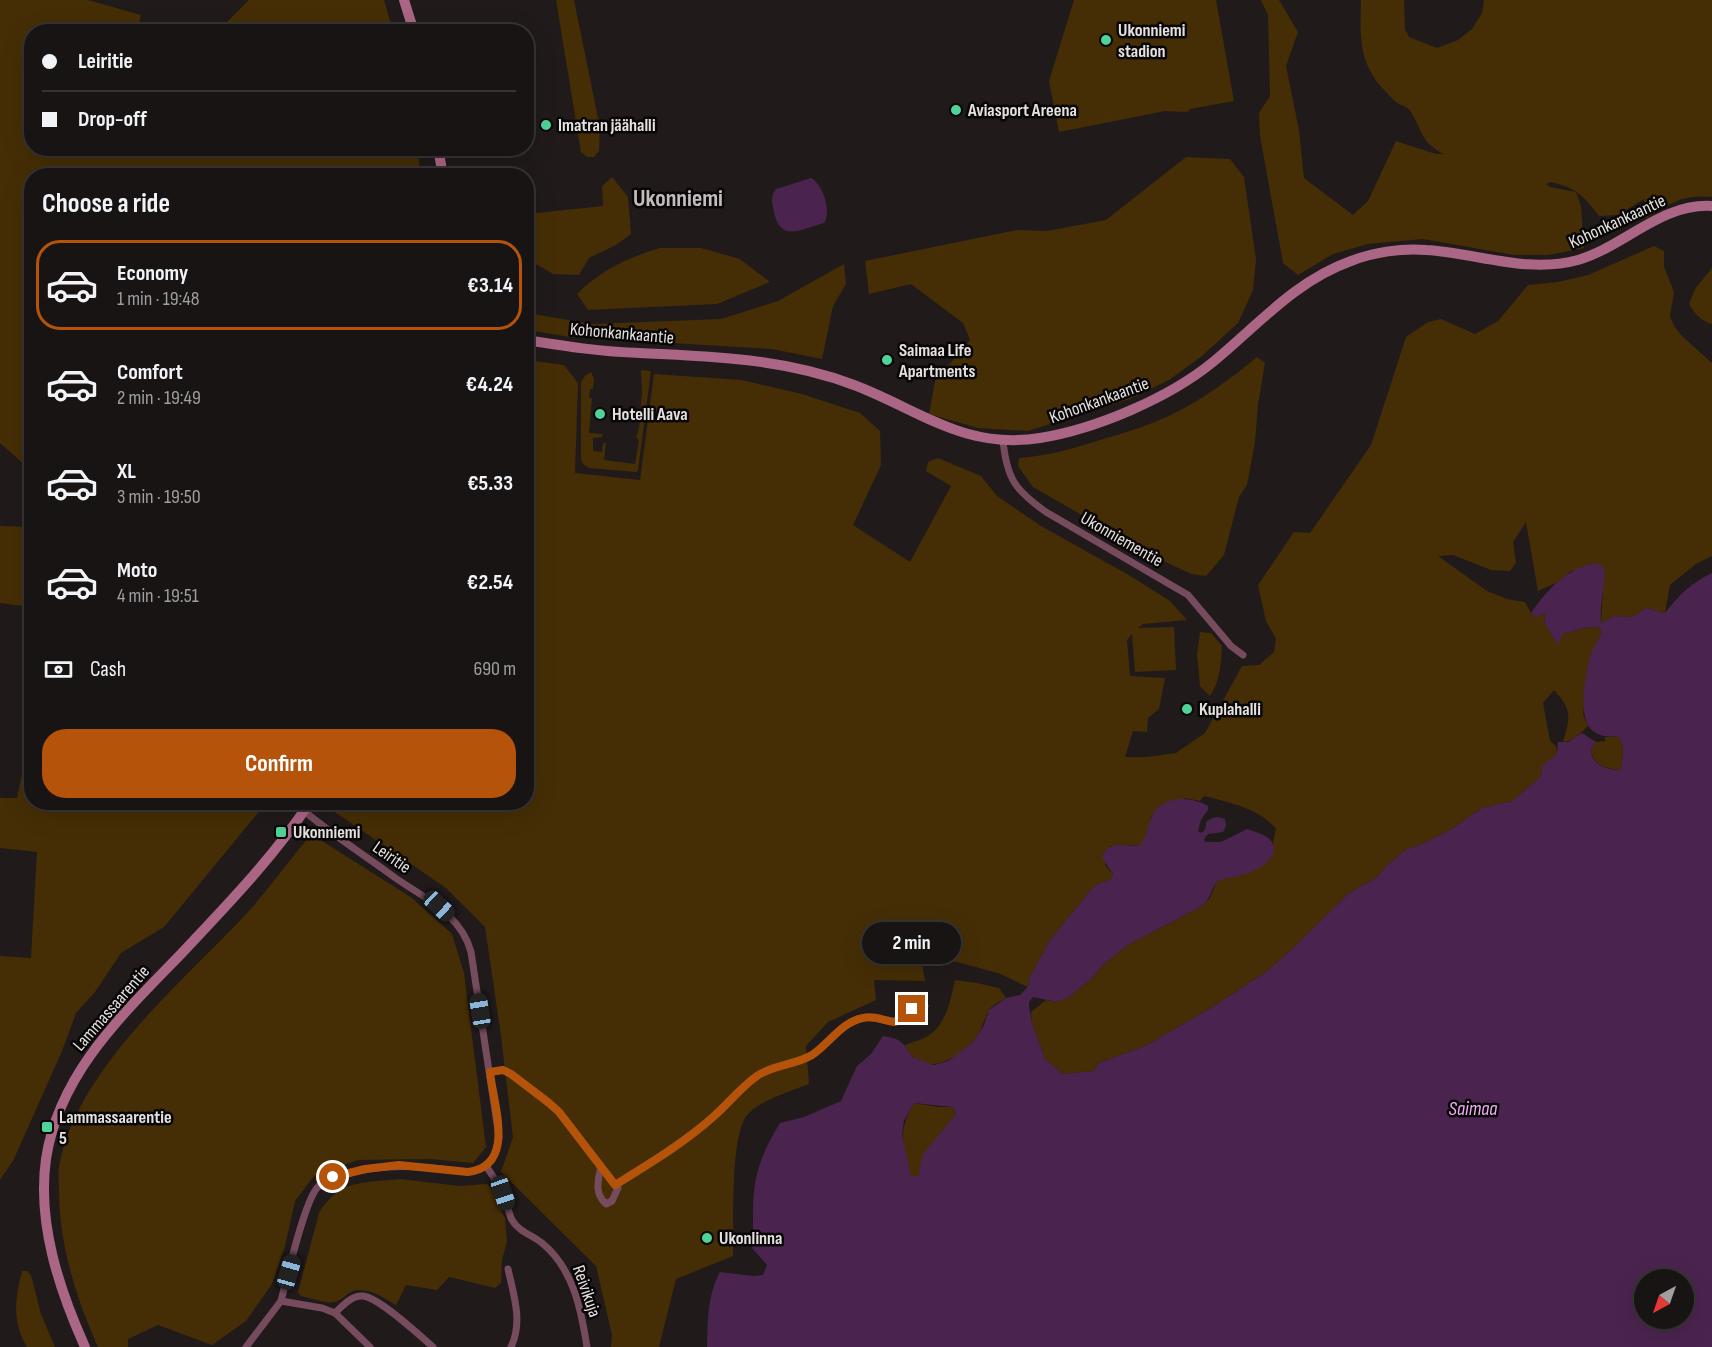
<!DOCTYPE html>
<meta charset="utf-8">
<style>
body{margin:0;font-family:"Sofia Sans Condensed",sans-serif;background:#252122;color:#f1f3f6;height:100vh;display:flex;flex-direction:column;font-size:22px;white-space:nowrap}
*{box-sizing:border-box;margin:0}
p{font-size:20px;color:#9f9ea0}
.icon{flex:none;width:33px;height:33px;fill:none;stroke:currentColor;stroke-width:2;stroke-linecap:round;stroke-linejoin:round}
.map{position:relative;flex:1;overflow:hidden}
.details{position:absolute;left:24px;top:168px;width:510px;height:642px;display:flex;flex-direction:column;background:#181414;border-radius:24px;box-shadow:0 6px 24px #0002,0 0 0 2px #363334}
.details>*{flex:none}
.top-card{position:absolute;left:24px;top:24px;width:510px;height:132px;border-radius:24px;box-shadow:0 6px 24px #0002,0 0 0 2px #363334;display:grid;align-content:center;height:132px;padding:0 18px;background:#181414}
.needle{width:39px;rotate:220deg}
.buttons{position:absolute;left:1634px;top:1269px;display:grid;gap:12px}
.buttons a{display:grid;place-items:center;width:60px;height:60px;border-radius:50%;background:#181414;box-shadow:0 6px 24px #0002,0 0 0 2px #363334;font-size:30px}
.end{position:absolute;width:27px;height:27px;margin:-14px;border:8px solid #b45309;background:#fff;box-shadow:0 0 0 3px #fff}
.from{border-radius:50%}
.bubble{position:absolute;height:42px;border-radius:21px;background:#181414;box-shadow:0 6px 24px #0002,0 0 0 2px #363334;font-size:20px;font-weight:700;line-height:42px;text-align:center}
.car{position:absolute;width:18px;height:36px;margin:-18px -9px;border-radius:8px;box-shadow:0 0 4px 2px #0007;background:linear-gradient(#222 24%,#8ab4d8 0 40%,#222 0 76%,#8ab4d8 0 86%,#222 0)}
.top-card b{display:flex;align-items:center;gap:21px;height:57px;font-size:22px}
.top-card b+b{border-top:2px solid #363334}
.top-card i{width:15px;height:15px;background:#f1f3f6}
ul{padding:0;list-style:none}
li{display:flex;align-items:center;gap:18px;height:90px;margin:0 12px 9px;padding:0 6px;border:3px solid transparent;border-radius:24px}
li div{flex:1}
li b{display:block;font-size:22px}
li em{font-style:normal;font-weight:700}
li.active{border-color:#b45309}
li>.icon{width:54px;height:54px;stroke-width:1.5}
h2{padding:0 18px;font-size:27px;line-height:72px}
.pay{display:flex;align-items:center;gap:15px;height:66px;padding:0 18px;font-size:22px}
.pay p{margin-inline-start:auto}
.action{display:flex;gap:12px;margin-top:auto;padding:12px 18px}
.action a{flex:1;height:69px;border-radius:24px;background:#b45309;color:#fff;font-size:24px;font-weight:700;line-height:69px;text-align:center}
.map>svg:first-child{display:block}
</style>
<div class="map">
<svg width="1712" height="1347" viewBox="0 0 1712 1347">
<rect width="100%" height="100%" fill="#201a1a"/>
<g fill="#452e05">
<path d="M0,0h88l53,15 -4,16 -105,1v116l385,1 4,26 -389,1v626l234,1 -102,124 -43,26 -26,39 -19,21 -14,38 -49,110 -13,19v-224l31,2 6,-106 -37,-4v-50h17l11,-53 2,-138 -30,-4v-77l30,1 -5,-62 -25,-22z"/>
<path d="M249,0h135l9,31h-168v-7z"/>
<path d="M556,0h18l26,128 -1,23 -5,6h-7l-6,-5z"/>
<path d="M1074,0h142l18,101 -44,8 -2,3 -23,-1 -106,21 -10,-51z"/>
<path d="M1261,0h18l19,32 -12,34 13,64 5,48 49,37 15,-14 28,-60 40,13h8c-23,-11 -21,-22 -33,-42 -3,-6 -10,-6 -15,-10 -4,-3 -7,-7 -10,-10 -28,-29 -26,-55 -25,-92h43l1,29 4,8 28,11 21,-8 14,-11 10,-16 2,-13h228v197c-31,-3 -42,7 -67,22l-1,-20 -26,16 -19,1c-15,-20 -23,-28 -48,-34l-5,2 4,3 26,5 5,14 3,42 -35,7h-35l-91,-16 -55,5 -35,10 -35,21 -15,-12 -23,-127 -1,-23 11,-17 -2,-81z"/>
<path d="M1186,157l44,2 14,18 12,82 -3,31 -15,33 -36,33 -33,24 -39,19 -102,32 -50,-3 -49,-14 6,-33 35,-41 -7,-17 -52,-39 -42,10 -4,-33 152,-31 30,1 59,-11z"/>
<path d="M612,177l16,20 3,37 -15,11 -27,13 -10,17 -26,-1 -26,-15v-45l76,-8 -1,-20z"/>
<path d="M1654,246l10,5v16l10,25 -4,24 4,10 8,10 30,27v193l-16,8 -26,21 -5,28 -19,-5 -14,9 -18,-1 -13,7 3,-56 -33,4 -13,11 -20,9 -12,-69 -13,20 3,21 -6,8 -19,-1 -38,-15 -15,1 49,35 20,8 18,3 6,11 5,4 10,-4 -2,9 14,22 5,-10 26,-7h9l4,5 -9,19 -10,63 5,12c-6,6 -16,16 -25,16 7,-25 10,-31 -9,-52l-11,13 7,38 6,5 1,7 -19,26 -26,22 -30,7 -32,22 -30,15 -13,4 -19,15 -12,14 -27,15 -60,59 -22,19 -56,37 -66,38 -46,17 -5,8 -31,3 -18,-15 -13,-36 -1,-11 15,-12 11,2 12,-5 22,-18 12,-14 25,-20 74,-39 8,-8 6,-15 6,-4 28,-7 24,-23 -1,-7 3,-13c-15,-20 -48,-27 -72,-33l-4,5 -15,-3 -34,18 -5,23 -6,6 -30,1 -5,19 8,9 -2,5 -17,7 -44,54 -20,37 -2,10 -30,-14 -41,-11 -36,-4 4,23 -51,-1 2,20 -48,22 -22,24 3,38c-16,6 -56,19 -64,34 -15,26 -11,106 -12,138l-57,23 -17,68h-48l1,-12 -16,-69 -95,-94 12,-35 -13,-109 -15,-101 -39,-39 -120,-82 2,-4h198l1,-442 37,5 14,18 -3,90 65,7 14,-106 87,6 61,14 58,19 20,18 1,34 -28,60 57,37 41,-76 -25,-15 2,-9 10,-4 43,18 16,20 44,30 86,48 43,27 17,19 -44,4 -5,4 36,-1 2,43 -41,2 -3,-38 -5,6 3,36 35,2 -6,31 -11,9 -1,14 -14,-1 -8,26h22l29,-4 29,-20 37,-67 17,-1 15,-13 2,-13 -10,-18 -8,-36 36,-53 16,1 61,-88 35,-108 22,-15 13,-3 34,15 23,-13 30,-36 30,-3 30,-7z"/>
<path d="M660,248h41l39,11 30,23 -53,22 -129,6 -11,-16c24,-24 50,-36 83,-46z"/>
<path d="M844,264l2,20 -13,22 -11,53 -50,-10 -202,-12 -43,-7v-17l65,11 129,-5 57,-18z"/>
<path d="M1712,268v56h-1c-11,-4 -16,-10 -22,-20l6,-15z"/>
<path d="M1257,357l8,6 -7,42 -3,37 -8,43 -8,12 -15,58 -18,21 -15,-2 -36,-17 -70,-40 -52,-30 -15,-21 1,-8c28,-2 54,-9 81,-18 25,-7 50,-15 73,-26 30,-15 59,-36 84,-57z"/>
<path d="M641,370l10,1 -13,99 -2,2 -47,-4 -6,-4 -2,-5v-77l4,-6 6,-4 3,7 -1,10h-3l-1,9h3l-3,35 14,1 -1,3 -9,1v13l9,1 1,-9h3l-2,17 31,4 4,-24 -3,-3 3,-8 3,-35z"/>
<path d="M1200,632l11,1 11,13c-1,17 -2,36 -12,50l-10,-10 -3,-32z"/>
<path d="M1605,737h15c4,11 4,22 0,33 -13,-1 -28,-5 -29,-21l5,-7 9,-1z"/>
<path d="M311,834l101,64 40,36 12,39 22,174 -13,16 -43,-4 -72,1 -44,16 -19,25 -10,45 -13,38 -26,37 -34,24 -54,-20 -30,14v8h-30c-22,-49 -39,-103 -39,-157 0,-8 -1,-16 0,-23 17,-98 124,-185 189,-255 22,-25 42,-52 63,-78z"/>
<path d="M955,980l22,3 22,5 7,10c-5,3 -12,6 -16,11 -6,9 -8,21 -15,30 -13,16 -43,36 -62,18 -3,-2 -6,-8 -8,-12 8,-3 20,-6 27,-12 15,-12 19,-35 23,-53z"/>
<path d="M914,1103l25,4h14l3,7c-13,16 -36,43 -37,62h-8c-7,-33 -15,-41 3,-73z"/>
<path d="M400,1179l60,7 27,-2 6,6 12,29 2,22 -5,19 -1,23 -6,5 -46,-11 -12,13 -31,-5 -10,20c-12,-7 -30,-20 -45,-13 -6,3 -9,8 -16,10 -10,2 -24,-4 -34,-6l-3,-4 21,-79c20,-34 46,-30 81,-34z"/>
<path d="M22,1271h5l4,4 10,39 14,33h-28c-15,-25 -12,-49 -5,-76z"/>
</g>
<g fill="#4a244e" fill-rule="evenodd">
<path d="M811,178c12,6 21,34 13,45 -22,6 -44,20 -50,-11 -2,-9 -4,-15 2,-23z"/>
<path d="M1596,563l8,4c2,18 -5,36 -3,56l13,-7 18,1 14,-9 19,5c14,-18 26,-30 47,-40v774h-1005c1,-27 0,-51 13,-75l33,4 10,-1 4,-10 -15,-17c2,-19 0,-38 2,-56 2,-25 13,-48 26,-69l24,-6 37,-16 16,-35 14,-12 12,-18c17,2 21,7 29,21l22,8 14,-4 25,-19 11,-17 5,-15 17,-12 14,-3 8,-8 2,-10 20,-37 44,-54 17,-7 2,-5 -11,-16c7,-20 22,-10 38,-13 8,-9 7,-21 13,-31 11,-19 38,-18 55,-8v4l-7,10 -3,11 2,2c6,-2 6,-6 6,-11 6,-5 11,-6 19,-3l1,7 -3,6 -15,2 -4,5 1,3h16l26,-13c11,4 29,8 27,22 -3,15 -26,23 -39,26 -6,1 -13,1 -18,5 -6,6 -5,15 -15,24l-74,39 -25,20 -12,14 -22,18 -12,5 -24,-5 -4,5v5l3,16 13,36 18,15 31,-3 5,-8 46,-17 66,-38 56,-37 22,-19 60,-59 27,-15 12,-14 19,-15 13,-4 30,-15 32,-22 30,-7 26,-22 4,-5 -1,-8 4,-1 2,-5h4l6,-7 1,-11h10l14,-9 14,9 -5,7c0,16 16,21 29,21 4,-11 4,-22 0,-33 -10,-1 -18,1 -27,-6 -17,-12 -7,-65 0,-82 3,-6 7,-11 9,-17l-4,-5h-9l-26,7 -5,11 -14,-23 2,-9 -10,4 -5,-4c16,-23 35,-45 65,-50zM914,1103l39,4 3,7 -33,40 -5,22h-7l-9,-41 2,-14zM1644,1280h39v38h-39z"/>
</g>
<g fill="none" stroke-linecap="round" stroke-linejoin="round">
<g stroke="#774b5e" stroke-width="7">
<path d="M1003,441c4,38 12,49 43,71l142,83 43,51 12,9"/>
<path d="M490,1072l13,-2 8,4 27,20 21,18 59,76 -6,13 -6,3c-12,-11 -8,-23 -5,-38"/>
<path d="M486,1166c6,9 13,18 17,28 4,8 5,18 9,26 7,12 20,15 30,23 31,25 39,66 45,104"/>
<path d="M615,1185c33,-20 65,-41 95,-65 16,-13 29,-32 47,-44 16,-11 38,-11 55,-21 18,-12 30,-33 51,-37 11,-2 21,3 32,4l17,-13 13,-3"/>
<path d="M508,1269c6,27 15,53 3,78"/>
<path d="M281,1301c6,-23 23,-98 36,-113 8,-9 18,-11 29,-14 46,-12 76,-7 122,-2 20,-2 28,-15 31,-35l-28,-185c-10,-38 -47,-54 -77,-75 -30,-22 -61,-42 -90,-66"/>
<path d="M335,1313c7,-7 17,-18 28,-17 17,2 56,39 70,51"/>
<path d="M246,1347l35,-46 41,7 13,5 35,34"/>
</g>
<g stroke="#ab6585" stroke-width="10">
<path d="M404,0l10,32"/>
<path d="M438,148l5,28"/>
<path d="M526,340c38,6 76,12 114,13 74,4 143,5 214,32 66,25 110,65 186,53 56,-9 129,-40 173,-76 45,-37 82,-81 138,-101 23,-9 51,-13 75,-11 51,3 101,24 152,10 47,-14 83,-57 134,-54"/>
<path d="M85,1347c-26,-58 -48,-124 -39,-188 13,-86 78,-146 135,-205 45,-48 92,-96 129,-152"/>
</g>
</g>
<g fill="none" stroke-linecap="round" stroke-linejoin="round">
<path stroke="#b45309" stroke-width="8" d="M333,1177l32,-8 34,-4 69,7c49,-6 25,-68 22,-100l13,-2 8,4 38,29 10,9 56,73c34,-21 69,-42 98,-68 15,-13 28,-30 44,-41 16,-11 38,-11 55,-21 18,-12 29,-33 51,-37 11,-3 21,3 32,4l17,-13"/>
</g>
<g fill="#4fd399" stroke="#080606" stroke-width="2">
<circle cx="1106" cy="40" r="6"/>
<circle cx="956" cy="110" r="6"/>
<circle cx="546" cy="125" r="6"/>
<circle cx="887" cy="360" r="6"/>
<circle cx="600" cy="414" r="6"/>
<circle cx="1187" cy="709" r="6"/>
<rect x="275" y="826" width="12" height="12" rx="3"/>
<rect x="41" y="1121" width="12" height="12" rx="3"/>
<circle cx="707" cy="1238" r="6"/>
</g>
<g text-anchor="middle" stroke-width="5" stroke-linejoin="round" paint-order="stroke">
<g font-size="18" font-weight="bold" fill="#e5e1e1" stroke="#080606" text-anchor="start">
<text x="1118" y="36">Ukonniemi<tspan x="1118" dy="21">stadion</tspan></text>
<text x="968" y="116">Aviasport Areena</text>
<text x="558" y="131">Imatran jäähalli</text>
<text x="899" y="356">Saimaa Life<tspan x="899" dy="21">Apartments</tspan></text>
<text x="612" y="420">Hotelli Aava</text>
<text x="1199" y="715">Kuplahalli</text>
<text x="293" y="838">Ukonniemi</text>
<text x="59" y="1123">Lammassaarentie<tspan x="59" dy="21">5</tspan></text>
<text x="719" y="1244">Ukonlinna</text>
</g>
<g font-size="18" fill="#e5e1e1" stroke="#080606">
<text transform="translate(1617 221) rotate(-25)" y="6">Kohonkankaantie</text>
<text transform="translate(622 333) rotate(5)" y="6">Kohonkankaantie</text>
<text transform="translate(1099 400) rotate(-20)" y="6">Kohonkankaantie</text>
<text transform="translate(1122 539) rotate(30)" y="6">Ukonniementie</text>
<text transform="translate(392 857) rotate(35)" y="6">Leiritie</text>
<text transform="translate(111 1008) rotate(-49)" y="6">Lammassaarentie</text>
<text transform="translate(587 1291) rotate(71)" y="6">Reivikuja</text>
</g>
<g font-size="20" font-style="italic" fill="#edaff3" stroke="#080606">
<text x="1473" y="1115">Saimaa</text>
</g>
<g font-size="24" font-weight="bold" fill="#c4bcbc" stroke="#080606">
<text x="678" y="206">Ukonniemi</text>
</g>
</g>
</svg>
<div class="buttons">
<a><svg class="needle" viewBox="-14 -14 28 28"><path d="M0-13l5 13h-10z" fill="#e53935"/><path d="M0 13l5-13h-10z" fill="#9f9ea0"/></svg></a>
</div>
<i class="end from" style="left:333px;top:1177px"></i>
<i class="end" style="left:912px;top:1009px"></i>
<div class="bubble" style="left:862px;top:922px;width:99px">2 min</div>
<i class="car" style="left:439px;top:906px;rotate:133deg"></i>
<i class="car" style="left:480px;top:1011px;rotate:351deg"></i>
<i class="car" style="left:503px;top:1193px;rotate:161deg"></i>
<i class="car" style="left:289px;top:1272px;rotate:16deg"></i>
<div class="top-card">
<b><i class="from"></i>Leiritie</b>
<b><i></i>Drop-off</b>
</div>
<section class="details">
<h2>Choose a ride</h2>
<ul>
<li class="active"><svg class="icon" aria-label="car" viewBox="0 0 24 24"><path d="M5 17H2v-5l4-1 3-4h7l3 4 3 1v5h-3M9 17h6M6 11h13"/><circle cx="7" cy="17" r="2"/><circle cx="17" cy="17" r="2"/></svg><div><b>Economy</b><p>1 min · 19:48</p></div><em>€3.14</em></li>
<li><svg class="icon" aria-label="car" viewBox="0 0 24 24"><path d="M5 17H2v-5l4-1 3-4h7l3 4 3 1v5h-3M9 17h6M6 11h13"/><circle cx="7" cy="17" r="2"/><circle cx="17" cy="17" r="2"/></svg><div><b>Comfort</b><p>2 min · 19:49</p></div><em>€4.24</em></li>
<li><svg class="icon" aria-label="car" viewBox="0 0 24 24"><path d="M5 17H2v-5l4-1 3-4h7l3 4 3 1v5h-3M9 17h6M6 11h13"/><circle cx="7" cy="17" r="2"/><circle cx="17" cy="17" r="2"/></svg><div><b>XL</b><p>3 min · 19:50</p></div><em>€5.33</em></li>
<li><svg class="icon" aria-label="car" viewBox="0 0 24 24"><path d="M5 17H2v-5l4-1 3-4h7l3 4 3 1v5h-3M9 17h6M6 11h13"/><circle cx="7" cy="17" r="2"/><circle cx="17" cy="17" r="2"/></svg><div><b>Moto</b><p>4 min · 19:51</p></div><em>€2.54</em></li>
</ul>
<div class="pay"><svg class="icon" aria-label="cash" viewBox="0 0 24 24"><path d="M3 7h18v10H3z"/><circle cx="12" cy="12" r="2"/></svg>Cash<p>690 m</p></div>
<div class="action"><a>Confirm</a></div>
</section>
</div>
